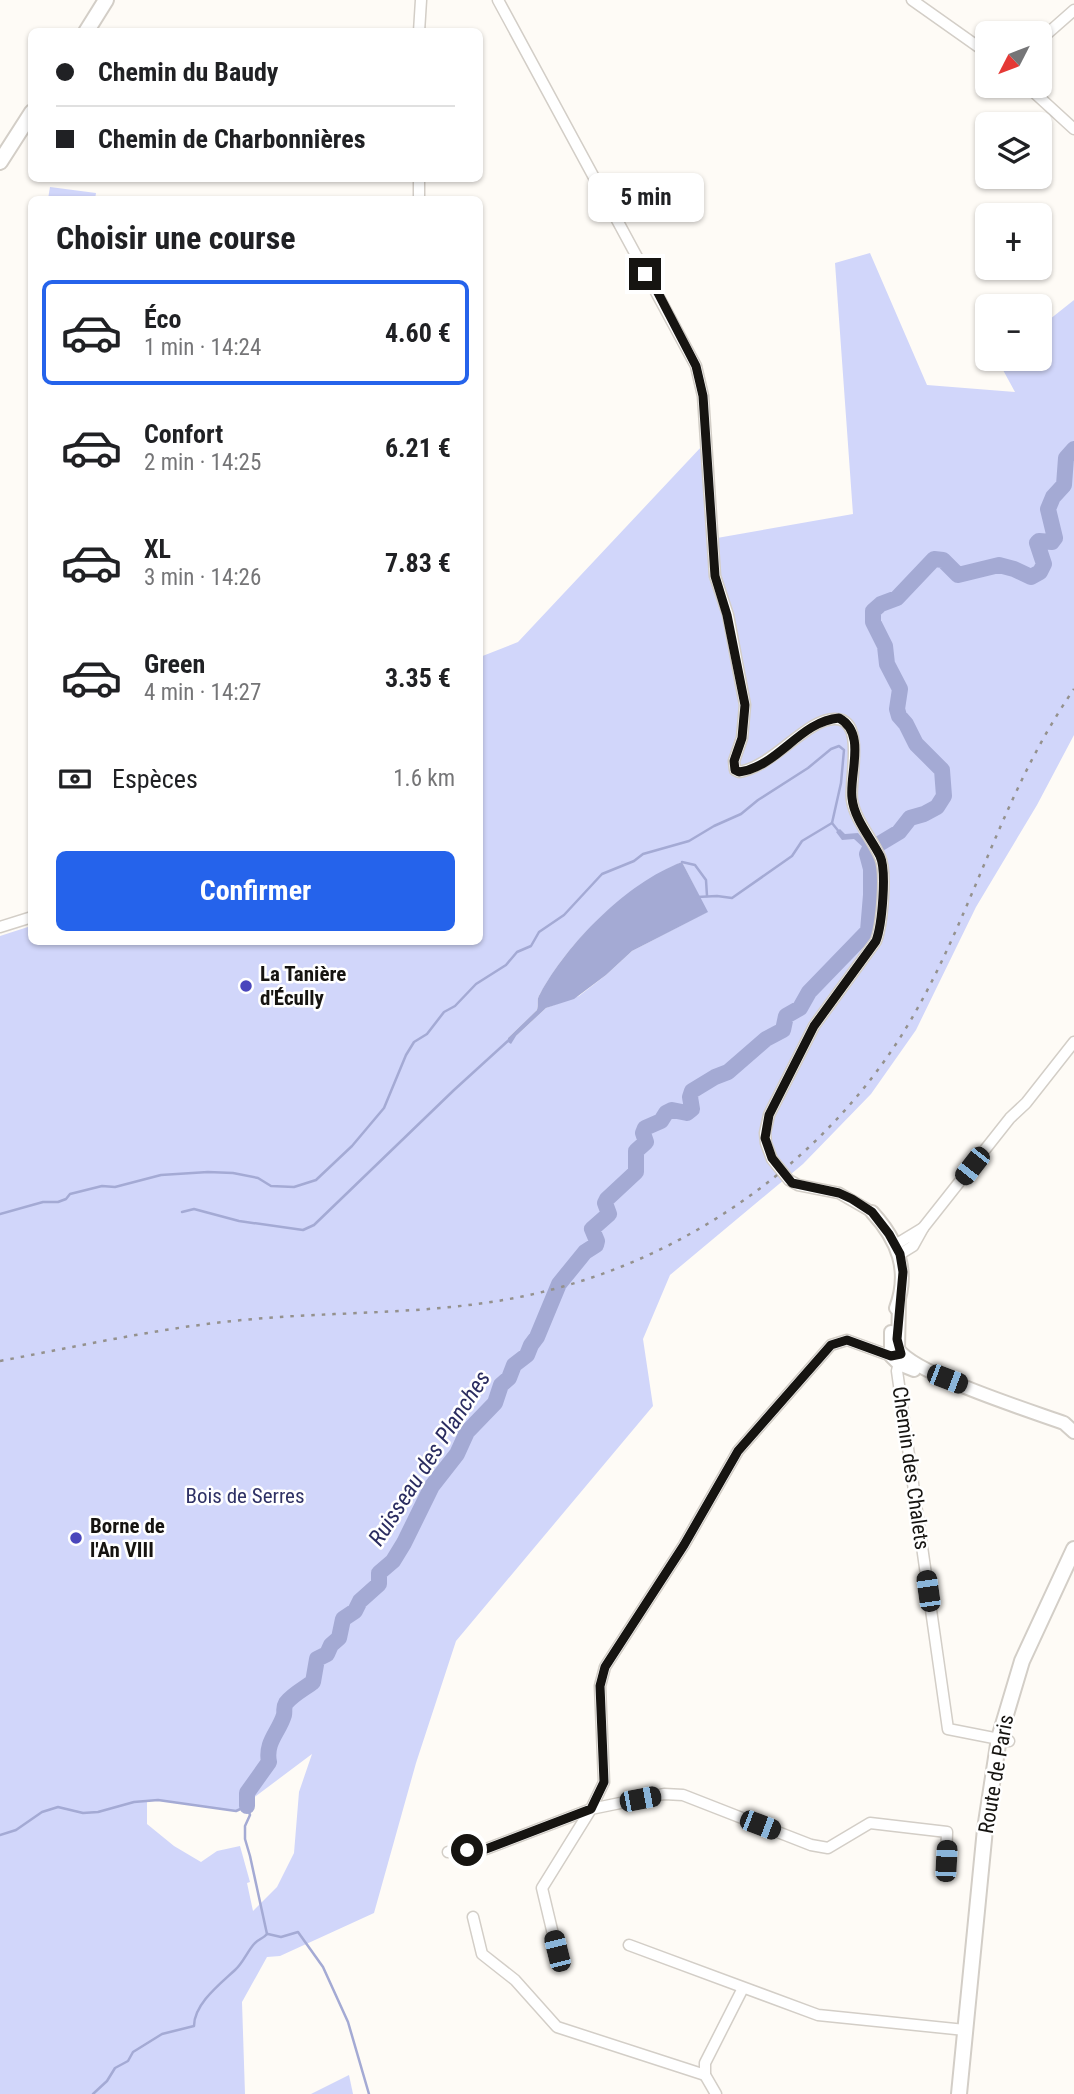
<!DOCTYPE html>
<html lang="fr">
<meta charset="utf-8">
<style>
body{margin:0;font-family:"Roboto Condensed",sans-serif;background:#f2f2f2;color:#202124;height:100vh;display:flex;flex-direction:column;font-size:26px;white-space:nowrap}
*{box-sizing:border-box;margin:0}
p{font-size:23px;color:#757577}
.icon{flex:none;width:38px;height:38px;fill:none;stroke:currentColor;stroke-width:2;stroke-linecap:round;stroke-linejoin:round}
.map{position:relative;flex:1;overflow:hidden}
.side{position:absolute;left:28px;top:196px;width:455px;height:749px;display:flex;flex-direction:column;background:#fff;border-radius:10px;box-shadow:0 2px 5px #0004}
.side>*{flex:none}
.hud{position:absolute;left:28px;top:28px;width:455px;height:154px;border-radius:10px;box-shadow:0 2px 5px #0004;display:grid;align-content:center;height:154px;padding:0 28px;background:#fff}
.needle{width:46px;rotate:228deg}
.tools{position:absolute;left:975px;top:21px;display:grid;gap:14px}
.tools a{display:grid;place-items:center;width:77px;height:77px;border-radius:10px;background:#fff;box-shadow:0 2px 5px #0004;font-size:35px}
.end{position:absolute;width:32px;height:32px;margin:-16px;border:9px solid #161411;background:#fff;box-shadow:0 0 0 4px #fff}
.from{border-radius:50%}
.bubble{position:absolute;height:49px;border-radius:10px;background:#fff;box-shadow:0 2px 5px #0004;font-size:23px;font-weight:700;line-height:49px;text-align:center}
.car{position:absolute;width:21px;height:42px;margin:-21px -10px;border-radius:9px;box-shadow:0 0 5px 2px #0007;background:linear-gradient(#222 24%,#8ab4d8 0 40%,#222 0 76%,#8ab4d8 0 86%,#222 0)}
.hud b{display:flex;align-items:center;gap:24px;height:66px;font-size:26px}
.hud b+b{border-top:2px solid #e0e0e0}
.hud i{width:18px;height:18px;background:#202124}
ul{padding:0;list-style:none}
li{display:flex;align-items:center;gap:21px;height:105px;margin:0 14px 10px;padding:0 14px;border:4px solid transparent;border-radius:10px}
li div{flex:1}
li b{display:block;font-size:26px}
li em{font-style:normal;font-weight:700}
li.selected{border-color:#2563eb}
li>.icon{width:63px;height:63px;stroke-width:1.5}
h2{padding:0 28px;font-size:32px;line-height:84px}
.pay{display:flex;align-items:center;gap:18px;height:77px;padding:0 28px;font-size:26px}
.pay p{margin-inline-start:auto}
.primary-button{display:flex;gap:14px;margin-top:auto;padding:14px 28px}
.primary-button a{flex:1;height:80px;border-radius:10px;background:#2563eb;color:#fff;font-size:28px;font-weight:700;line-height:80px;text-align:center}
.map>svg:first-child{display:block}
</style>
<div class="map">
<svg width="1074" height="2094" viewBox="0 0 1074 2094">
<rect width="100%" height="100%" fill="#fefbf6"/>
<g fill="#d1d6fa" fill-rule="evenodd">
<path d="M50,187l46,6 -1,6h-47z"/>
<path d="M870,253l57,132 88,7 -18,-33h43v-32l34,-27v435l-37,70 -61,102 -60,123 -45,64 -68,70 -133,111 -27,64 10,67 -197,235 -40,122 -42,150 -94,43 -13,1 -25,45 3,92h-245v-1158l31,-10 1,16h448v-285l38,-15 184,-196 15,92 136,-24 -18,-251zM682,862l25,50 -75,39 -26,24 -27,21 -33,12 -30,28 -8,2 29,-28c2,-7 -1,-10 3,-16 29,-53 84,-107 142,-132zM312,1754l-13,38 -5,61 -17,34 -24,24 -6,-28 3,-1 -10,-36 -23,5 -16,11 -27,-16 -27,-22v-24l21,1 68,10z"/>
<path d="M349,2075l4,19h-42z"/>
</g>
<g fill="#a4aad4">
<path d="M840,829l5,5 13,-1 10,12 -3,4 -11,-10 -12,1 -6,-8z"/>
<path d="M682,862l26,50 -76,39 -26,24 -32,24 -28,9 -30,28 -5,8 -3,-2v-4l29,-28c2,-7 -1,-10 3,-16 27,-50 86,-111 142,-132z"/>
</g>
<g fill="none" stroke-linecap="round" stroke-linejoin="round">
<g stroke="#a4aad4" stroke-width="2.5">
<path d="M682,862l13,3 11,15 1,16"/>
<path d="M697,897l20,-1 15,2 60,-42 10,-15 30,-18"/>
<path d="M182,1212l12,-3 45,12 64,9 11,-5 140,-135 56,-51"/>
<path d="M0,1214l43,-12h15l8,-3 4,-5 32,-8 13,1 46,-12 47,-3 25,1 25,5 13,8 23,1 22,-7 36,-34 32,-38 22,-53 8,-13 13,-8 17,-22 11,-6 21,-22 30,-19 11,-13 14,-6 8,-14 25,-17 38,-41 32,-13 9,-7 46,-13 25,-15 27,-12 17,-14 50,-32 23,-19 8,-3 5,4 -3,33 -9,40 8,10"/>
<path d="M0,1835l16,-5 26,-18 16,-5 25,6 15,-1 36,-10 24,-2 78,11 11,-5 3,9 -5,11v13l5,17 17,78"/>
<path d="M268,1934l13,3 17,-5 25,35 25,55 21,72"/>
<path d="M93,2094l14,-13 8,-13 13,-7 5,-9 29,-18 32,-8c0,-22 26,-42 41,-56 8,-7 12,-18 19,-26 4,-5 9,-5 13,-10"/>
</g>
<path stroke="#a4aad4" stroke-width="16" d="M247,1806v-13l22,-31c-4,-20 10,-30 15,-47 1,-5 -1,-7 2,-12 6,-8 19,-15 27,-21l4,-23 10,-5 4,-9 8,-7 4,-19 12,-8 5,-10 19,-17v-11l14,-12 11,-18 28,-57 25,-32 10,-22 28,-29 6,-18 8,-7 5,-13 13,-10 4,-10 6,-8 22,-53 26,-32 11,-7 1,-4 -5,-12 17,-15 -4,-11 2,-4 29,-27v-21l10,-9 -3,-9 2,-5 16,-7 5,-8 6,-3 15,3 5,-4 -2,-12 2,-6 23,-14 13,-5 38,-33 17,-9 3,-14 14,-8 9,-16 59,-61 3,-36v-26l-4,-15 2,-4 30,-18 11,-14 14,-4 13,-7 7,-11 -2,-26 -26,-26 -10,-20 -7,-8 -2,-7 3,-20 -13,-25 -2,-18 -12,-24v-11l8,-7 16,-6 37,-39 9,1 15,15 41,-10 15,4 17,8 9,-5 4,-8 -7,-21 2,-2 13,1 3,-4 -7,-29 5,-12 11,-12 2,-27 8,-9"/>
<defs>
<g id="minor">
<path d="M498,0l198,366 7,30 12,180 13,39 17,90 -3,33 -8,23 1,9 4,2c34,-5 69,-55 97,-53 30,1 13,62 16,81 3,20 20,38 28,57 7,15 2,68 -4,84l-62,85 -45,89 -4,18 1,10 6,16 17,21 9,5 41,8 33,19"/>
<path d="M912,0l75,53"/>
<path d="M419,32l2,-32"/>
<path d="M1040,40l34,-30"/>
<path d="M1027,86l47,43"/>
<path d="M419,200v-22"/>
<path d="M0,927l32,-10"/>
<path d="M923,1228l87,-110 16,-15 48,-61"/>
<path d="M895,1245l28,-17 -10,18 -13,8"/>
<path d="M448,1852l38,-3 105,-40 13,-27 -4,-96 5,-19 79,-122 54,-94 93,-106 16,-5 44,16 10,-2 -4,17 51,358 61,12"/>
<path d="M473,1917l9,37 33,26 42,47 148,48"/>
<path d="M629,1945l189,70 147,15"/>
<path d="M557,1951l-15,-63 49,-79 73,-15 19,1 128,50 17,3 42,-25 77,9 -1,29"/>
<path d="M716,2094l-11,-19v-12l38,-75"/>
</g>
<g id="tertiary">
<path d="M872,1212c26,28 38,59 24,96"/>
<path d="M899,1301l-1,48c16,25 133,62 166,74l10,9"/>
<path d="M891,1332v24l8,8 15,6"/>
</g>
<g id="secondary">
<path d="M86,32l20,-32"/>
<path d="M0,162l32,-50"/>
</g>
<path id="primary" d="M959,2094l26,-265 14,-91 23,-77 52,-112"/>
</defs>
<use href="#minor" stroke="#d3cec7" stroke-width="13"/>
<use href="#tertiary" stroke="#d3cec7" stroke-width="16"/>
<use href="#secondary" stroke="#d3cec7" stroke-width="18"/>
<use href="#primary" stroke="#d3cec7" stroke-width="18"/>
<use href="#minor" stroke="#fff" stroke-width="10"/>
<use href="#tertiary" stroke="#fff" stroke-width="12"/>
<use href="#secondary" stroke="#fff" stroke-width="14"/>
<use href="#primary" stroke="#fff" stroke-width="14"/>
<path stroke="#94918d" stroke-width="2.5" stroke-dasharray="3.5 7" stroke-linecap="butt" d="M0,1361c85,-16 168,-35 254,-42 79,-7 158,-5 237,-17 163,-24 314,-120 405,-258 73,-112 101,-244 178,-355"/>
</g>
<g fill="none" stroke-linecap="round" stroke-linejoin="round">
<path stroke="#161411" stroke-width="9" d="M467,1850l19,-1 105,-40 13,-27 -4,-96 5,-19 79,-122 54,-94 93,-106 16,-5 44,16 10,-2 -4,-15 6,-67 -3,-18 -11,-20 -17,-22 -20,-13 -13,-6 -47,-10 -20,-25 -7,-20 4,-23 45,-89 62,-85c6,-16 11,-70 4,-85 -9,-18 -26,-37 -28,-58 -3,-24 15,-65 -13,-80 -39,3 -61,49 -100,54l-4,-2 -1,-9 8,-23 3,-33 -18,-90 -12,-39 -12,-180 -7,-30 -40,-77 -11,-15"/>
</g>
<g fill="#4a46bc" stroke="#fff" stroke-width="2.5">
<circle cx="246" cy="986" r="7"/>
<circle cx="76" cy="1538" r="7"/>
</g>
<g text-anchor="middle" stroke-width="5" stroke-linejoin="round" paint-order="stroke">
<g font-size="21" font-weight="bold" fill="#161411" stroke="#fff" text-anchor="start">
<text x="260" y="981">La Tanière<tspan x="260" dy="24">d'Écully</tspan></text>
<text x="90" y="1533">Borne de<tspan x="90" dy="24">l'An VIII</tspan></text>
</g>
<g font-size="21" fill="#161411" stroke="#fff">
<text transform="translate(911 1468) rotate(82)" y="7">Chemin des Chalets</text>
<text transform="translate(996 1774) rotate(-80)" y="7">Route de Paris</text>
</g>
<g font-size="21" fill="#2f3266" stroke="#fff">
<text x="245" y="1503">Bois de Serres</text>
</g>
<g font-size="23" font-style="italic" fill="#2a2c60" stroke="#fff">
<text transform="translate(429 1458) rotate(-57)" y="8">Ruisseau des Planches</text>
</g>
</g>
</svg>
<div class="tools">
<a><svg class="needle" viewBox="-14 -14 28 28"><path d="M0-13l5 13h-10z" fill="#e53935"/><path d="M0 13l5-13h-10z" fill="#757577"/></svg></a>
<a><svg class="icon" aria-label="layers" viewBox="0 0 24 24"><path d="M12 4l9 5-9 5-9-5zM3 14l9 5 9-5"/></svg></a>
<a>+</a>
<a>−</a>
</div>
<i class="end from" style="left:467px;top:1850px"></i>
<i class="end" style="left:645px;top:274px"></i>
<div class="bubble" style="left:588px;top:173px;width:116px">5 min</div>
<i class="car" style="left:972px;top:1166px;rotate:218deg"></i>
<i class="car" style="left:947px;top:1379px;rotate:111deg"></i>
<i class="car" style="left:928px;top:1591px;rotate:352deg"></i>
<i class="car" style="left:640px;top:1799px;rotate:79deg"></i>
<i class="car" style="left:760px;top:1825px;rotate:111deg"></i>
<i class="car" style="left:946px;top:1861px;rotate:3deg"></i>
<i class="car" style="left:557px;top:1951px;rotate:346deg"></i>
<div class="hud">
<b><i class="from"></i>Chemin du Baudy</b>
<b><i></i>Chemin de Charbonnières</b>
</div>
<section class="side">
<h2>Choisir une course</h2>
<ul>
<li class="selected"><svg class="icon" aria-label="car" viewBox="0 0 24 24"><path d="M5 17H2v-5l4-1 3-4h7l3 4 3 1v5h-3M9 17h6M6 11h13"/><circle cx="7" cy="17" r="2"/><circle cx="17" cy="17" r="2"/></svg><div><b>Éco</b><p>1 min · 14:24</p></div><em>4.60 €</em></li>
<li><svg class="icon" aria-label="car" viewBox="0 0 24 24"><path d="M5 17H2v-5l4-1 3-4h7l3 4 3 1v5h-3M9 17h6M6 11h13"/><circle cx="7" cy="17" r="2"/><circle cx="17" cy="17" r="2"/></svg><div><b>Confort</b><p>2 min · 14:25</p></div><em>6.21 €</em></li>
<li><svg class="icon" aria-label="car" viewBox="0 0 24 24"><path d="M5 17H2v-5l4-1 3-4h7l3 4 3 1v5h-3M9 17h6M6 11h13"/><circle cx="7" cy="17" r="2"/><circle cx="17" cy="17" r="2"/></svg><div><b>XL</b><p>3 min · 14:26</p></div><em>7.83 €</em></li>
<li><svg class="icon" aria-label="car" viewBox="0 0 24 24"><path d="M5 17H2v-5l4-1 3-4h7l3 4 3 1v5h-3M9 17h6M6 11h13"/><circle cx="7" cy="17" r="2"/><circle cx="17" cy="17" r="2"/></svg><div><b>Green</b><p>4 min · 14:27</p></div><em>3.35 €</em></li>
</ul>
<div class="pay"><svg class="icon" aria-label="cash" viewBox="0 0 24 24"><path d="M3 7h18v10H3z"/><circle cx="12" cy="12" r="2"/></svg>Espèces<p>1.6 km</p></div>
<div class="primary-button"><a>Confirmer</a></div>
</section>
</div>
